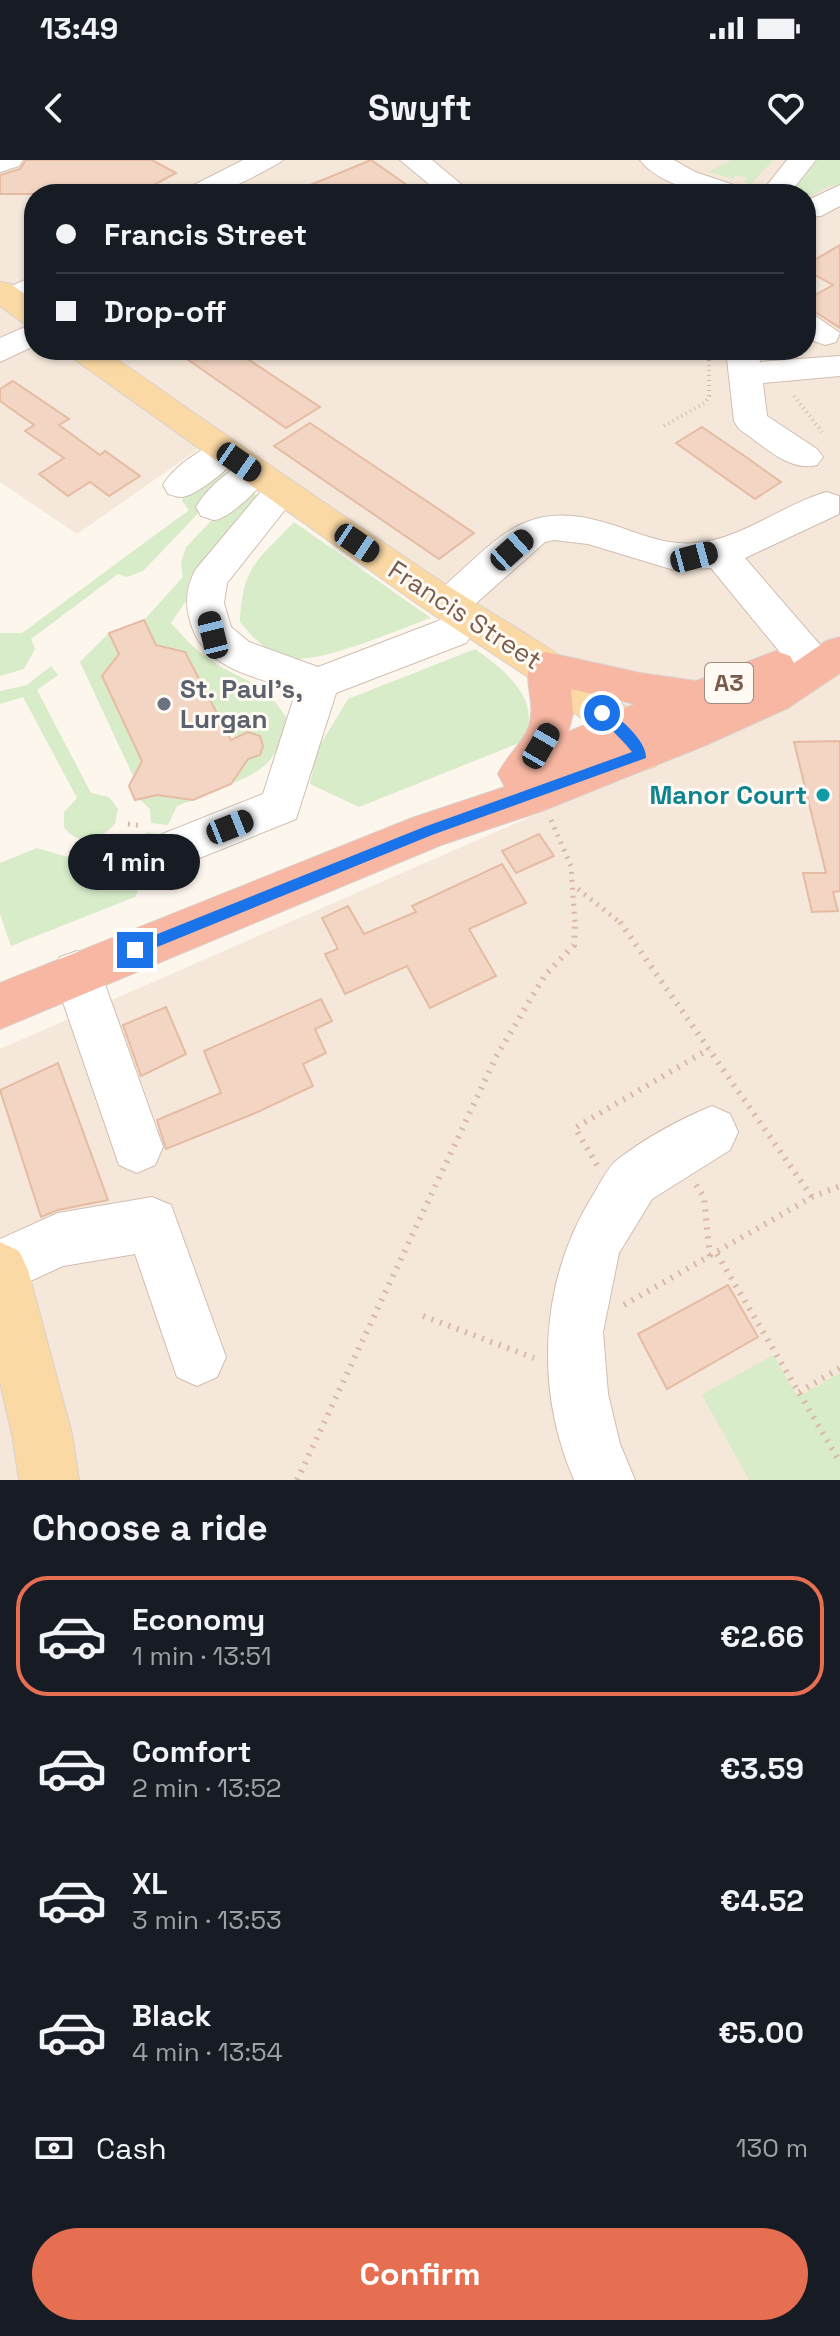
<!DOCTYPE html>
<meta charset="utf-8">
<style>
body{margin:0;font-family:"Space Grotesk",sans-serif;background:#20242c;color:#f1f3f6;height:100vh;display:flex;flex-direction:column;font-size:30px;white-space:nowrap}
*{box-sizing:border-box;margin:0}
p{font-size:26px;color:#9ea1a6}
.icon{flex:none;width:44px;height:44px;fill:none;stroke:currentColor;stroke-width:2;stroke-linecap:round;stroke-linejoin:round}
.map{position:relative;height:1320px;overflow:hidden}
.details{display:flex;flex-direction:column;background:#171b24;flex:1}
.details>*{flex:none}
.top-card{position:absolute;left:24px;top:24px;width:792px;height:176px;border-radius:32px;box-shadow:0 2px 6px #0004;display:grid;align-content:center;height:176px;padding:0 32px;background:#171b24}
.end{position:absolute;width:36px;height:36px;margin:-18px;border:10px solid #1a73e8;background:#fff;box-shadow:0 0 0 4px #fff}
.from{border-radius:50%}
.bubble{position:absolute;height:56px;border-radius:28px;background:#171b24;box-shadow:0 2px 6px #0004;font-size:26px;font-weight:700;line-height:56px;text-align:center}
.car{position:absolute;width:24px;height:48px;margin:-24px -12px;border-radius:10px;box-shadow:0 0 6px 2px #0007;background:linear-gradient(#222 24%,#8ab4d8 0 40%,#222 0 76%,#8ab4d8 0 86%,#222 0)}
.top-card b{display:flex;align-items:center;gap:28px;height:76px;font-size:30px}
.top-card b+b{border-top:2px solid #363941}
.top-card i{width:20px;height:20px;background:#f1f3f6}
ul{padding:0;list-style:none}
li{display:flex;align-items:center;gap:24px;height:120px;margin:0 16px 12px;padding:0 16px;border:4px solid transparent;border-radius:32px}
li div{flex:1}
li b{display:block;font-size:30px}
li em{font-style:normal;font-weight:700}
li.selected{border-color:#e76f51}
li>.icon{width:72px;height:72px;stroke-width:1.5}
h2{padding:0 32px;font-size:36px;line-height:96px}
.pay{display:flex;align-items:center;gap:20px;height:88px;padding:0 32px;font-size:30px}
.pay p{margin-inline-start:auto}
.cta{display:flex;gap:16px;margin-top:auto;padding:16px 32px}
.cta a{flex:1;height:92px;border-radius:48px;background:#e76f51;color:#fff;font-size:32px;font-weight:700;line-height:92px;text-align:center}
.status{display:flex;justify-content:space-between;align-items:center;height:56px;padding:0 40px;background:#171b24;direction:ltr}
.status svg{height:22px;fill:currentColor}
header{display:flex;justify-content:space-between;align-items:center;height:104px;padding:0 32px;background:#171b24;font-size:36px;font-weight:700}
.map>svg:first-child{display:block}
</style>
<div class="status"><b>13:49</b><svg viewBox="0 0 49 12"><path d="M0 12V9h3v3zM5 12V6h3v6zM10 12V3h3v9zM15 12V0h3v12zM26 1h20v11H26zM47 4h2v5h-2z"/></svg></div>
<header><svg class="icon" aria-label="back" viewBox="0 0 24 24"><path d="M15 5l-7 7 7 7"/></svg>Swyft<svg class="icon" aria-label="heart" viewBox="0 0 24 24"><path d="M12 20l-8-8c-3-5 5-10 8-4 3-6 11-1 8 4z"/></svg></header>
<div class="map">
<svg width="840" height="1320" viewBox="0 0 840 1320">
<rect width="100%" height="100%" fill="#fdf6ec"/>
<path fill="#f5e8da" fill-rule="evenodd" d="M0,0h840v1320h-840v-431l658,-288 -448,-320 -133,93 -77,-52zM34,34h772v156h-772z"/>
<g fill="#d8ecc9">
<path d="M731,0h42l-22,24 -7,-2 3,-4 -11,-3 -3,4 -25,-7z"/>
<path d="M818,0h22v25l-11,1 -23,13v-5h-16z"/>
<path d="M216,307l16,11 -89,93 -16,6 -9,-3 -87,65 4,10 -11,20 -24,7v-43h22l167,-123 -7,-9 2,-6z"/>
<path d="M244,327l14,9 -87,127c11,12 24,27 38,36 36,25 52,18 79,61 -14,41 -17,47 -57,64l6,-27 23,-2 3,-9 -3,-9 -12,-5 -11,5 -8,-2 -44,-83 -29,-7 -12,-25 39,-43 -2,-15 5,-15z"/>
<path d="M294,362l137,96c-32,11 -112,47 -143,40 -20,-4 -36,-21 -48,-36 2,-56 18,-62 54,-100z"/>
<path d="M109,473l10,21 -17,22 45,95 -13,7 -54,-116z"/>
<path d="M475,489c22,15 53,39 54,68 0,8 -4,18 -7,25l-163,65 -49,-23 7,-34 31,-51z"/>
<path d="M51,506l7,9 -21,15 54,103 18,4 9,12 -3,15c-14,16 -38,23 -51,3v-15l13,-14 -54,-101 -23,7v-13l27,-6z"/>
<path d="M157,635l36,5 -16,6 -9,19 -17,-2 -1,-14 -11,-10z"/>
<path d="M147,672l17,3 -29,62 -124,49 -11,-32v-51l37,-15 34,10 29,-2 29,-10z"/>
<path d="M773,1195l25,42 42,-24v107h-91l-47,-85z"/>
</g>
<g fill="#f3d5c3" stroke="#e6bba3" stroke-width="2">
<path d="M26,0h126l24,13 -39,21h-137v-19l20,-6z"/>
<path d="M371,0l49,34h-129v-1z"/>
<path d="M840,85v83l-34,-22v-6l27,-15 -27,-15v-5z"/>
<path d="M174,190h60l86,57 -34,21z"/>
<path d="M13,221l56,38 -10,6 41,30 5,-4 35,25 -31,20 -19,-14 -22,14 -29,-22 25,-16 -39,-27 9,-6 -34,-24v-12z"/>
<path d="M310,263l115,77 49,33 -35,26 -165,-113z"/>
<path d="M702,267l44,30 35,25 -26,17 -79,-56z"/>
<path d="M144,460l12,25 29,7 46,88 17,-8 12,4 3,10 -3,9 -12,4 -17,25 -38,16 -36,-5 -22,5 -6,-14 13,-25 -40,-85 17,-22 -10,-21z"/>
<path d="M840,581v150l-7,1 5,19 -26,1 -9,-39h23l-32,-131z"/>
<path d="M539,674l15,22 -38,17 -14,-22z"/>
<path d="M502,704l24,39 -57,26 27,47 -66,32 -23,-42 -62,28 -20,-40 13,-5 -16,-31 26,-12 16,28 52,-22 -4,-6z"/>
<path d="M321,839l11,22 -17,8 11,24 -23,11 10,22 -60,28 -87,35 -9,-29 64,-27 -17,-42z"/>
<path d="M166,847l20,47 -45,22 -18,-51z"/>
<path d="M58,903l50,137 -50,10 -17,7 -41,-127z"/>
<path d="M728,1125l30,52 -91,52 -29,-55z"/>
</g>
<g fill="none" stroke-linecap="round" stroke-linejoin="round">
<defs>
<g id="minor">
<path d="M0,0h23l-4,6 -19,6z"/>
<path d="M243,0h40c-3,4 -61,33 -67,34 -11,1 -22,0 -32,0l4,-6z"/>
<path d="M400,0h32l41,34h-32z"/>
<path d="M640,0h34l21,12 42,14 4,6c-26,9 -84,-8 -101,-32z"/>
<path d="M787,0h29l-27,34h-29z"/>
<path d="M840,25v21l-19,10 -15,1v-16z"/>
<path d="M34,116v22l-24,9 -10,-2v-14z"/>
<path d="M806,154l11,3 23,16 -4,9 -11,3 -19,-7z"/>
<path d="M34,163v23l-34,16v-24z"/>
<path d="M726,190h32l2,12 80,-6v20l-77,7 4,33 50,33 6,8 -6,8c-28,8 -55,-21 -78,-36l-5,-8z"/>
<path d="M225,280l12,4 5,8c-7,12 -46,45 -61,45 -4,0 -8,-2 -13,-3l-5,-9c11,-19 41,-39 62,-45z"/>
<path d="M253,300l13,3 5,9c-8,13 -41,47 -57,48 -1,0 -12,-4 -13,-4l-5,-9c11,-19 36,-41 57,-47z"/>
<path d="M281,320l13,3 5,9 -72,91 -3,20 7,24 18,15 69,25 120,-46 4,-3 -8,-3 -5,-10 5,-10c65,-55 88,-100 179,-70 27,9 54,21 83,18 46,-4 86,-38 130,-51l13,4v18l-94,44 76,88 6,11 -6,11 -14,4 -14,-4 -82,-100 -37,2 -86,-26 -34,-4 -9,2 -71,63 6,2 6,10 -20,26 -130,50 -40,126 -143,58 -16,-5 -6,-14 6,-14 126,-50 33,-103c-44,-16 -95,-22 -107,-74 -4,-17 -2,-32 7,-48l72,-86z"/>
<path d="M77,791l17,6 7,16 62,174 -8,18 -18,8 -18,-8 -66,-192 7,-16z"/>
<path d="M712,946l18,8 8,18 -8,18 -78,49 -33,54 -16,79 5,62 12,50 15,36h-61c-40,-92 -34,-200 19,-285 7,-11 14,-27 24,-35 27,-21 63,-41 95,-54z"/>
<path d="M152,1037l19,8 55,152 -9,20 -20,9 -20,-9 -42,-123 -72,12 -63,29v-56l58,-26z"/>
</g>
<g id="major">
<path d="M0,122l11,2 23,17v25l-11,-3 -23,-17z"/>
<path d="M66,190h38c111,78 223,155 335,230 66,44 187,103 223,174l-6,12 -15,5 -15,-5 -45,-48 -53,-41 -112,-74 -345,-246z"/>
<path d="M0,1082l19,9 9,19 44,164 7,46h-60l-7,-46 -12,-51z"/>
</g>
<path id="highway" d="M840,477v36l-52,35 -82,37 -164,66 -101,34 -441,184v-46l412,-165 93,-31 -7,-13c8,-17 25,-31 31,-48 8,-24 -8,-48 3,-69l14,-5 94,21 56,8 80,-30 14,5 4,7 32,-22zM571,529l64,15 -67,28 5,-18z"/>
</defs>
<use href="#minor" stroke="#d1beb0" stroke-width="2"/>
<use href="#major" stroke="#dad1cd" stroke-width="2"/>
<use href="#highway" stroke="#dad1cd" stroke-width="2"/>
<g stroke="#d9b8a5" stroke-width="4" stroke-dasharray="1 4" stroke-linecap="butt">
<path d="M794,236l28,36"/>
<path d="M664,266l42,-24 3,-6v-41"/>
</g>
<g stroke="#d9b8a5" stroke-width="5" stroke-dasharray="2 6" stroke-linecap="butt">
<path d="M551,660l20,46 4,58"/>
<path d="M128,664l15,2"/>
<path d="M578,729l44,35"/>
</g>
<g stroke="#d9b8a5" stroke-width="6" stroke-dasharray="2 7" stroke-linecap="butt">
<path d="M620,762l192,275"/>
<path d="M597,1005l-22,-37 134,-79"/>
<path d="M696,1025l8,12 6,61"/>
<path d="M717,1094l123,208"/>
<path d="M624,1145l188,-108 28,-11"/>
<path d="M423,1156l111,42"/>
<path d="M799,1232l41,-24"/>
<path d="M297,1320l199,-423 49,-82 29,-30 1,-23"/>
</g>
<use href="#minor" fill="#fff" fill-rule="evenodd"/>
<use href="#major" fill="#fbd9a5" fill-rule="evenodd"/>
<use href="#highway" fill="#f7b7a3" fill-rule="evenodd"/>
</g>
<path fill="#1a73e8" d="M602,548c16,7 45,33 44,50l-214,77 -292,119h-10v-9l294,-118 208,-75c-11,-14 -25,-26 -36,-39z"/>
<circle fill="#6b7280" stroke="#fffaf3" stroke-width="3" cx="164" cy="544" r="8"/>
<circle fill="#0f9aa8" stroke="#fffaf3" stroke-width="3" cx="823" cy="635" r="8"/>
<g text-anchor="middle" stroke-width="6" stroke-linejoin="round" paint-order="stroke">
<rect fill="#fffaf3" stroke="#a28b7f" stroke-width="2" x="705" y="503" width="48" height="40" rx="6"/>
<g font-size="24" font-weight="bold" fill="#7a5c4d">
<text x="729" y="531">A3</text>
</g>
<g font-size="26" fill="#7a5c4d" stroke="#fffaf3">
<text transform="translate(465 455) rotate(33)" y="9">Francis Street</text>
</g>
<g font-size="26" font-weight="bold" fill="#5b616d" stroke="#fffaf3" text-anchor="start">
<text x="180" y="538">St. Paul’s,<tspan x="180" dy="30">Lurgan</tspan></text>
</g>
<g font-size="26" font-weight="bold" fill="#0d838f" stroke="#fffaf3" text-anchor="end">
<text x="807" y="644">Manor Court</text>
</g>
</g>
</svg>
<i class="end from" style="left:602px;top:553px"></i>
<i class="end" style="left:135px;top:790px"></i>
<div class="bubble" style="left:68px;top:674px;width:132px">1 min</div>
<i class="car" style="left:239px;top:302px;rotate:125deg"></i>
<i class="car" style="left:357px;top:383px;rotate:124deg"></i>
<i class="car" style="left:512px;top:390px;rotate:48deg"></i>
<i class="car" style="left:694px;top:397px;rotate:75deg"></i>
<i class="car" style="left:213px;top:475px;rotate:346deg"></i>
<i class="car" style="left:541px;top:586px;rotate:30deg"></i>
<i class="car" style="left:230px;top:667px;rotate:68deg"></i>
<div class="top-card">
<b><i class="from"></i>Francis Street</b>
<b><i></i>Drop-off</b>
</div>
</div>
<section class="details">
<h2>Choose a ride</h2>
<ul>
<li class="selected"><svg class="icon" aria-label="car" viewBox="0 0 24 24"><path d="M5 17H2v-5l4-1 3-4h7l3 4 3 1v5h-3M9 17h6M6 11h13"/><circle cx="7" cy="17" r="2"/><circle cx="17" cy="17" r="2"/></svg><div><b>Economy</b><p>1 min · 13:51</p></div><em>€2.66</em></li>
<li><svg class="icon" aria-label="car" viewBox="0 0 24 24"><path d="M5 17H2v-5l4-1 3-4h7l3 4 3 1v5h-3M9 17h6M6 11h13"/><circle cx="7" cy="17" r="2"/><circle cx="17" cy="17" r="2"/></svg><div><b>Comfort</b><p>2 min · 13:52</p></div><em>€3.59</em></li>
<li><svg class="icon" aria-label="car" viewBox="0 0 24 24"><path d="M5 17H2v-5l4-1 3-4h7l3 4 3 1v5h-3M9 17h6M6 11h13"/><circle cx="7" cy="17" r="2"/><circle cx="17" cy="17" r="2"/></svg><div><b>XL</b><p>3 min · 13:53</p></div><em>€4.52</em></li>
<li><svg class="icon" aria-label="car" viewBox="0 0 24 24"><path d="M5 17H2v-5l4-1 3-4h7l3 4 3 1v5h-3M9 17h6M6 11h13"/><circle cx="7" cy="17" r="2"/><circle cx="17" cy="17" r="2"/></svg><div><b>Black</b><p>4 min · 13:54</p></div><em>€5.00</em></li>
</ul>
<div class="pay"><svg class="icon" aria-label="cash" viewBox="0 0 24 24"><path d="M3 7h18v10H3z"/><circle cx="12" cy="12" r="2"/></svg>Cash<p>130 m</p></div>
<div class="cta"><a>Confirm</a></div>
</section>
